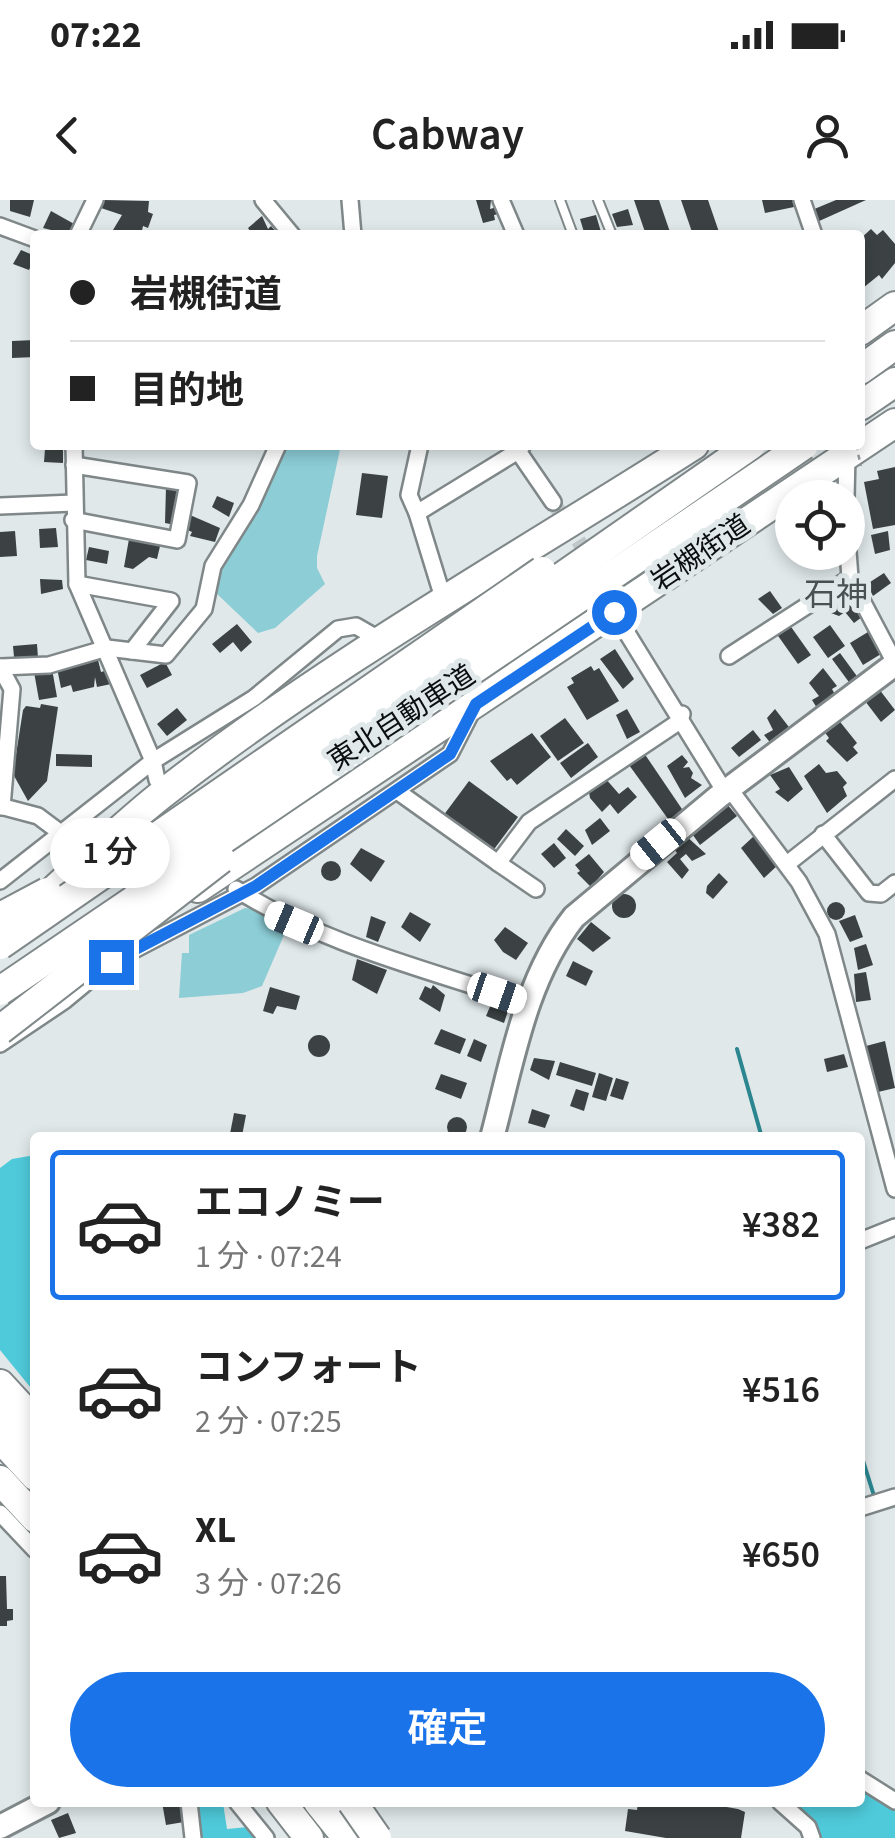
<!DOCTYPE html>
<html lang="ja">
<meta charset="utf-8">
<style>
body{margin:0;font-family:"Source Sans 3","Noto Sans JP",sans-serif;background:#f2f2f2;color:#222;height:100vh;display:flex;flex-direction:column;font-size:38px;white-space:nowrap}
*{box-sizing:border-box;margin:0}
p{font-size:32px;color:#767676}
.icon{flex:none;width:55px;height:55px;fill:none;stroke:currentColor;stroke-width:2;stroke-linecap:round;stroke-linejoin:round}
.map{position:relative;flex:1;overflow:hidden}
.drawer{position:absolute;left:30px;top:932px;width:835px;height:675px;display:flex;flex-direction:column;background:#fff;border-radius:10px;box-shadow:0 5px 15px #0003}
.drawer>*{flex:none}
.hud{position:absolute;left:30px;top:30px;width:835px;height:220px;border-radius:10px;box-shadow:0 5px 15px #0003;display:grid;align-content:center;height:220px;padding:0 40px;background:#fff}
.tools{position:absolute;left:775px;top:280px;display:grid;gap:20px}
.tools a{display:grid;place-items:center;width:90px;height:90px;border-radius:50%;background:#fff;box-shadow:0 5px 15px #0003;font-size:50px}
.end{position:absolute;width:45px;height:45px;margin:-22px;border:12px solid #1a73e8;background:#fff;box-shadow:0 0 0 5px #fff}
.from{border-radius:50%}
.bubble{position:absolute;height:70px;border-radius:35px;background:#fff;box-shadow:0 5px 15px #0003;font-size:32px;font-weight:600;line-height:70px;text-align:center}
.car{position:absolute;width:30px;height:60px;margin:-30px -15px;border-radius:12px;box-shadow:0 0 8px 2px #0007;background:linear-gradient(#fff 24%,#345 0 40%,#fff 0 76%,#345 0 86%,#fff 0)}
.hud b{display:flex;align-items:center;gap:35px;height:95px;font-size:38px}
.hud b+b{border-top:2px solid #e0e0e0}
.hud i{width:25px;height:25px;background:#222}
ul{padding:18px 0 0;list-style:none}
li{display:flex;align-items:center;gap:30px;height:150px;margin:0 20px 15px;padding:0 20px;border:5px solid transparent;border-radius:10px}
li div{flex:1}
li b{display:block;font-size:38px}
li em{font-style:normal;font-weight:600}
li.selected{border-color:#1a73e8}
li>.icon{width:90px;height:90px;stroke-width:1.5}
.primary-button{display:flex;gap:20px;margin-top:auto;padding:20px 40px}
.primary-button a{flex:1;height:115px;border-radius:60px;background:#1a73e8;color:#fff;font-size:40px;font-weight:600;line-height:115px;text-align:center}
.status{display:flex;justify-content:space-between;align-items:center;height:70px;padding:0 50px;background:#fff;direction:ltr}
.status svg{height:28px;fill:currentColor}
header{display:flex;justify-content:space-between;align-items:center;height:130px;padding:0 40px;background:#fff;font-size:45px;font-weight:600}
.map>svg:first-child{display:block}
</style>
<div class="status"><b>07:22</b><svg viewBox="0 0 49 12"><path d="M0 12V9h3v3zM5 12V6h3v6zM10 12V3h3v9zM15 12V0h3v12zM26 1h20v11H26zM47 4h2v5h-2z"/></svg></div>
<header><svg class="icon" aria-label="back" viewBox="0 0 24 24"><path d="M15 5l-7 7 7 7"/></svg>Cabway<svg class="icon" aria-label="person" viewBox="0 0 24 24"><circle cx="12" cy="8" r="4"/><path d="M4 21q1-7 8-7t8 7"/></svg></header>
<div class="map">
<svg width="895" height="1638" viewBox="0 0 895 1638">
<rect width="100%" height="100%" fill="#e0e8ea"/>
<g fill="#8ccdd6">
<path d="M285,245h56l-24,111v12l8,16 -50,44 -17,5 -43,-41 1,-17z"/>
<path d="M245,708l10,1 32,19 -25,58 -19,7 -64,5 3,-45h7v-18z"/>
</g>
<g fill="#4fcada">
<path d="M35,955v238l-35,-43v-182l12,-9z"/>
<path d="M860,1585l35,20v33h-73l-30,-35 68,-1z"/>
<path d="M196,1603h27l4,26 21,-2 8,11h-56z"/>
</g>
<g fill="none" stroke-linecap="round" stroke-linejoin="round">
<g stroke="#2b8690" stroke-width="4">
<path d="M737,849l25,89"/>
<path d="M860,1251l15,48"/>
</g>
</g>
<g fill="#3c4243">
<path d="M10,0h24l-4,17 -20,-6z"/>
<path d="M104,0l45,1 -1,11 5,2 -5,14 -5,-2 -2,9h-31l12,-20 -21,-7z"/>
<path d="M476,0h15l-1,9 7,-2 2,7 -5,1 1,5 -12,3z"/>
<path d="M634,0h25l12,35h-25z"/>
<path d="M681,0h27l12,35h-27z"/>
<path d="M762,0h31l1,7 -29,6z"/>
<path d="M836,0h30l-49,22 -5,-12z"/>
<path d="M628,9l5,16 -16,2 -5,-13z"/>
<path d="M51,11l25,14 -5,10 -28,-7z"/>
<path d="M596,15l5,17h-17l-4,-13z"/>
<path d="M262,16l6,13 3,-3 6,7 -3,2 -22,-1 -4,-6z"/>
<path d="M871,29l6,6 6,-5 12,14v19l-13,16 -3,-4 -16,13 -3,-49z"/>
<path d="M21,50l14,6 -6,14 -16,-6z"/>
<path d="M35,140v17l-23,1v-17z"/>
<path d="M45,249l18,1v13l-19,-1z"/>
<path d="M895,267v58l-22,4 -9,-47 15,-3 -2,-8z"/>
<path d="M362,273l26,3 -6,42 -26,-3z"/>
<path d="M166,287l16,2 -7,36 -10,-2z"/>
<path d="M217,296l17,7 -5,14 -17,-10z"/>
<path d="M190,315l30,13 -5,14 -25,-6 2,-4 -7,-3z"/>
<path d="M56,328l2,19 -18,1 -1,-19z"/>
<path d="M15,331l2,25 -17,1v-25z"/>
<path d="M888,331l2,19 -15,4 -4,-19z"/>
<path d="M143,338l18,4 -4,17 -8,-2 -16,12 -9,-2 5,-28z"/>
<path d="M89,347l20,4 -2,13 -21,-4z"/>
<path d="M884,373l7,10 -18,13 -6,-12z"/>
<path d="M40,379l22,1 1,9 -22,5z"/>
<path d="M770,391l12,17 -9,6 -15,-15z"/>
<path d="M839,395l23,22 -8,6 -9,-11 -6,4 -8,-3 -6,-10z"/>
<path d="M237,424l15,18 -11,10 -8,-10 -13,11 -8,-9z"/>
<path d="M789,424l22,31 -13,9 -22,-31z"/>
<path d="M830,425l15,21 -17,12 -15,-21z"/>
<path d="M868,432l13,22 -18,11 -13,-22z"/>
<path d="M37,444l1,14 -24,-1 -1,-11z"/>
<path d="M615,449l19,30 -11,10 -23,-30z"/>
<path d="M840,453l19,26 -8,6 -19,-26z"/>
<path d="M98,460l3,12 7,-2 3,14 -14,3 -2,-10 -1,10 -21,5 -2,-7 -10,3 -4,-20z"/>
<path d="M165,462l7,13 -25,13 -7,-13z"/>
<path d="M591,466l3,5 5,-3 20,33 -32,19 -20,-33 7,-4 -3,-5z"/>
<path d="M823,468l14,18 -5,3 5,9 -20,10 -5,-8 7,-4 -10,-13z"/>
<path d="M52,469l5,28 -18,3 -5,-28z"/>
<path d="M879,489l16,21 -14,12 -16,-21z"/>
<path d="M41,504l17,3 -11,74 -19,20 -15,-27 10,-64 3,-4 14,2z"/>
<path d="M177,508l10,12 -20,16 -10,-12z"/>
<path d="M627,509l13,23 -13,7 -11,-24z"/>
<path d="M775,509l17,22 -19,15 -9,-11 9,-5 -6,-12z"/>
<path d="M565,518l19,25 -26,18 -18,-25z"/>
<path d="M837,518l20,25 -4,4 5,6 -11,9 -21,-21 3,-3 -6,-8z"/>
<path d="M753,530l8,10 -22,17 -8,-9z"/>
<path d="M532,533l19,24 -34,28 -6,-7 -4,3 -17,-20z"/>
<path d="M588,543l10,14 -27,21 -11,-15z"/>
<path d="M644,553l40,59 -13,11 -42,-58z"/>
<path d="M56,554l36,1v12l-36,-1z"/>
<path d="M682,555l6,7 -5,6 6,-1 4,6 -2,5 11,7 -17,13 -18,-32z"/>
<path d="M819,564l7,9 11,-2 10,12 -4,4 4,9 -20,17 -23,-37z"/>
<path d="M789,567l14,22 -15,13 -13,-10 5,-3 -10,-14z"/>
<path d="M605,578l14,16 9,-7 9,10 -19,17 -8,-10 -8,8 -12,-14 -1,-6z"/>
<path d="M469,581l49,36 -26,35 -49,-36z"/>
<path d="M726,603l11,13 -37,29 -10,-14z"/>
<path d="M600,618l10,13 -18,14 -7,-15z"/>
<path d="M566,629l18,17 -9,10 -18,-17z"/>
<path d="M685,635l21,19 -14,7 -6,-7 -6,5 9,11 -7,9 -15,-17 10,-9 -5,-7z"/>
<path d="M754,636l24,29 -14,13 -23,-30z"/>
<path d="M554,643l12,15 -12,10 -13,-14z"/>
<path d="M361,648l24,13 -14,21 -21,-18z"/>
<path d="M589,654l15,18 -13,15 -14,-14 3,-2 -5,-6z"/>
<circle cx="331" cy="671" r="10"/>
<path d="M719,673l9,9 -15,17 -7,-6 1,-7z"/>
<circle cx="624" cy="706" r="12"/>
<circle cx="836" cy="711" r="9"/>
<path d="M410,712l21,12 -11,18 -19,-15z"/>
<path d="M855,715l8,22 -13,5 -11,-21z"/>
<path d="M371,716l15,6 -8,20 -12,-5z"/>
<path d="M591,722l20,16 -18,14 -16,-13z"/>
<path d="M505,727l23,16 -12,17 -13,-8 -9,-12z"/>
<path d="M866,744l7,21 -15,5 -4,-22z"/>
<path d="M357,759l30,11 -10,24 -25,-14z"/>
<path d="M573,761l20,10 -7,15 -20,-10z"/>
<path d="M866,772l5,28 -15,2 -2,-28z"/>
<path d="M433,785l12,10 -5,17 -21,-13 6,-13 6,3z"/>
<path d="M270,787l30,9 -4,14 -19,-4 -4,8 -10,-3z"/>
<path d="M492,802l16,9 -4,12 -18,-7z"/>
<path d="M441,829l25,10 -6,15 -26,-10z"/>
<circle cx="319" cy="846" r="11"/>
<path d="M474,839l13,6 -6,17 -14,-6z"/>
<path d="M885,841l10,47 -17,4 -12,-46z"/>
<path d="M844,854l4,13 -21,5 -3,-13z"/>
<path d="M534,858l21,3 -6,19 -19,-10z"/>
<path d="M560,862l36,11 -4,13 -36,-11z"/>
<path d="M599,873l14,5 -7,23 -14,-4z"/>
<path d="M441,874l26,9 -6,16 -26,-10z"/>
<path d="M616,878l13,4 -6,18 -13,-4z"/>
<path d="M576,889l13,4 -5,18 -14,-5z"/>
<path d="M532,909l18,6 -5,13 -17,-5z"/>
<path d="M234,913l12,2 -4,21 -12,-2z"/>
<circle cx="457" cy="927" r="10"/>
<path d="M0,1376h6l1,33h6v11l-6,1v5h-7z"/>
<path d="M162,1602h19l3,20 -18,3z"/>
<path d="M638,1602h60l40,7 7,3 -4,26h-75l-41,-7 3,-22 9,1z"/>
<path d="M68,1613l8,20 -17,5 -8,-18z"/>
</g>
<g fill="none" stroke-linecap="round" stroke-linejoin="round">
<path stroke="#c0c7c9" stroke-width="15" stroke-dasharray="15 8" stroke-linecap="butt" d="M553,302l77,118"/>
<defs>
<g id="lane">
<path d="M560,0l13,35"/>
<path d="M598,0l14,35"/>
</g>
<g id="street">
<path d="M263,0l29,35"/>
<path d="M350,0l3,35"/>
<path d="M501,0l15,35"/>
<path d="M802,0l12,35"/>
<path d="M0,26l35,13"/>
<path d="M78,35l17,-35"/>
<path d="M74,245l3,139 76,177 101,-63 84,-69 18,-3 26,15"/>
<path d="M523,245l-5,6 35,51"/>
<path d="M846,298l1,-44"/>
<path d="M0,306l74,-3"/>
<path d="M417,313l-8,-18 11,-50"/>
<path d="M73,320l104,20 11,-57 -114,-18"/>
<path d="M848,351l2,27 45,85"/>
<path d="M77,384l94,17 -39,50"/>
<path d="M444,401l-27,-88 101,-62"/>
<path d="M614,412l111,180 10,4 64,86 28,52 68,255"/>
<path d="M729,456l121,-78"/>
<path d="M0,467l49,-2 58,-17 59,7 38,-46 9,-43 38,-61 27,-60"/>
<path d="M0,467l12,22 -10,118"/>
<path d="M397,591l101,72 31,-41 151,-101 2,-7"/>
<path d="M0,606l38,10 24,18"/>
<path d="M823,634l46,59 12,1 14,-11"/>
<path d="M498,663l38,26"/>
<path d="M787,664l108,-85"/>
<path d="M0,681l153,-120 4,19"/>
<path d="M236,689c87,56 194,81 293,115"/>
<path d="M0,844l64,-43 47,-39 145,-76 194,-132 22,-43"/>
<path d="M860,1041l35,-14"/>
<path d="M860,1308l35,-11"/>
<path d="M0,1313l35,37"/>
<path d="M860,1579l35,22"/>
<path d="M189,1602l4,36"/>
<path d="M237,1602l29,36"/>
<path d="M780,1602l28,25 4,11"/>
</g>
<g id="secondary">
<path d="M492,938c20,-75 33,-159 82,-221l144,-120 177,-133"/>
<path d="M0,1627l48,-25"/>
</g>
<g id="highway">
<path d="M860,131l35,-25"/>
<path d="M860,170l35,-25"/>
<path d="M860,206l35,-24"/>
<path d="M198,688l697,-465"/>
<path d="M31,711c43,-39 85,-80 130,-116 167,-131 354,-236 533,-350"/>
<path d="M0,1184l35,38"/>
<path d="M4,1214l31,34"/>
<path d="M0,1238l35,38"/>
<path d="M0,1280l35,38"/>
<path d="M281,1602l28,36"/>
<path d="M318,1602l29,36"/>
</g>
</defs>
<use href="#lane" stroke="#7f8788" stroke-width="12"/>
<use href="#street" stroke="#7f8788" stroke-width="20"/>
<use href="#secondary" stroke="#7f8788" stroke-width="28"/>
<use href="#highway" stroke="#7f8788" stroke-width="32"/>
<use href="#lane" stroke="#fff" stroke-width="8"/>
<use href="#street" stroke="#fff" stroke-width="15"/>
<use href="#secondary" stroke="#fff" stroke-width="22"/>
<use href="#highway" stroke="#fff" stroke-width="28"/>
<defs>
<g id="highway-bridge">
<path d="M132,676l619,-431"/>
<path d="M0,717l47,-25"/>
<path d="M0,745l542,-374"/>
<path d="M0,791l804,-546"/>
<path d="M0,830l221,-171"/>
<path d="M352,1602l25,36"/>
</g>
</defs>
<use href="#highway-bridge" stroke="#7f8788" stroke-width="32" stroke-linecap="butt"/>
<path stroke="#979d9e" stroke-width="2.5" stroke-dasharray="5 5" stroke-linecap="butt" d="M856,245l5,21"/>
<use href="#highway-bridge" stroke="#fff" stroke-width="28"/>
</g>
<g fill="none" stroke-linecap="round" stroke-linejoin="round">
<path stroke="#1a73e8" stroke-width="12" d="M111,762l145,-76 194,-132 26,-50 138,-92"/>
</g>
<g text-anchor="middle" stroke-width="10" stroke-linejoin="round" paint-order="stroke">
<g font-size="28" fill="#0b0e0e" stroke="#e0e8ea">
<text transform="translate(700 352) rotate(-34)" y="10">岩槻街道</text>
<text transform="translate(401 517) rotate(-33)" y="10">東北自動車道</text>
</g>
<g font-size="32" fill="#4a5152" stroke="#e0e8ea">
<text x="836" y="405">石神</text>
</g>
</g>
</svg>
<div class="tools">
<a><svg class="icon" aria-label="locate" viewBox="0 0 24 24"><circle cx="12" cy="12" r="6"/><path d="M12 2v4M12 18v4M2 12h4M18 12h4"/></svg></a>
</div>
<i class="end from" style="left:614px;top:412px"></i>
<i class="end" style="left:111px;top:762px"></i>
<div class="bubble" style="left:50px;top:618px;width:120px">1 分</div>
<i class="car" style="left:658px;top:644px;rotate:231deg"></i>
<i class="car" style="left:294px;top:723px;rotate:293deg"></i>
<i class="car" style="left:497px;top:793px;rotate:109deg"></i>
<div class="hud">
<b><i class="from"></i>岩槻街道</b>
<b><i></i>目的地</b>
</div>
<section class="drawer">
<ul>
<li class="selected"><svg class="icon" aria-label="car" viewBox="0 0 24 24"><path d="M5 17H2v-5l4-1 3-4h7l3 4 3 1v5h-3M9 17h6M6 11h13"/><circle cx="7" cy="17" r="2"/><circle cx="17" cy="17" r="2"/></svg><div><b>エコノミー</b><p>1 分 · 07:24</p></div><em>¥382</em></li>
<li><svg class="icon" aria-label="car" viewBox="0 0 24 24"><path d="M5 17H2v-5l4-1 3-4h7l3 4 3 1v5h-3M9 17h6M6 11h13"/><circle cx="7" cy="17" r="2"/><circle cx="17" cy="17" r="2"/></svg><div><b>コンフォート</b><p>2 分 · 07:25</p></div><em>¥516</em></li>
<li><svg class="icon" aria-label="car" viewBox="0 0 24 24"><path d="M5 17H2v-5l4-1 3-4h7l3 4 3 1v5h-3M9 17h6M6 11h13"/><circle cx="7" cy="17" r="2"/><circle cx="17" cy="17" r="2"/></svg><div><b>XL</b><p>3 分 · 07:26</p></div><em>¥650</em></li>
</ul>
<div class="primary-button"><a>確定</a></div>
</section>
</div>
